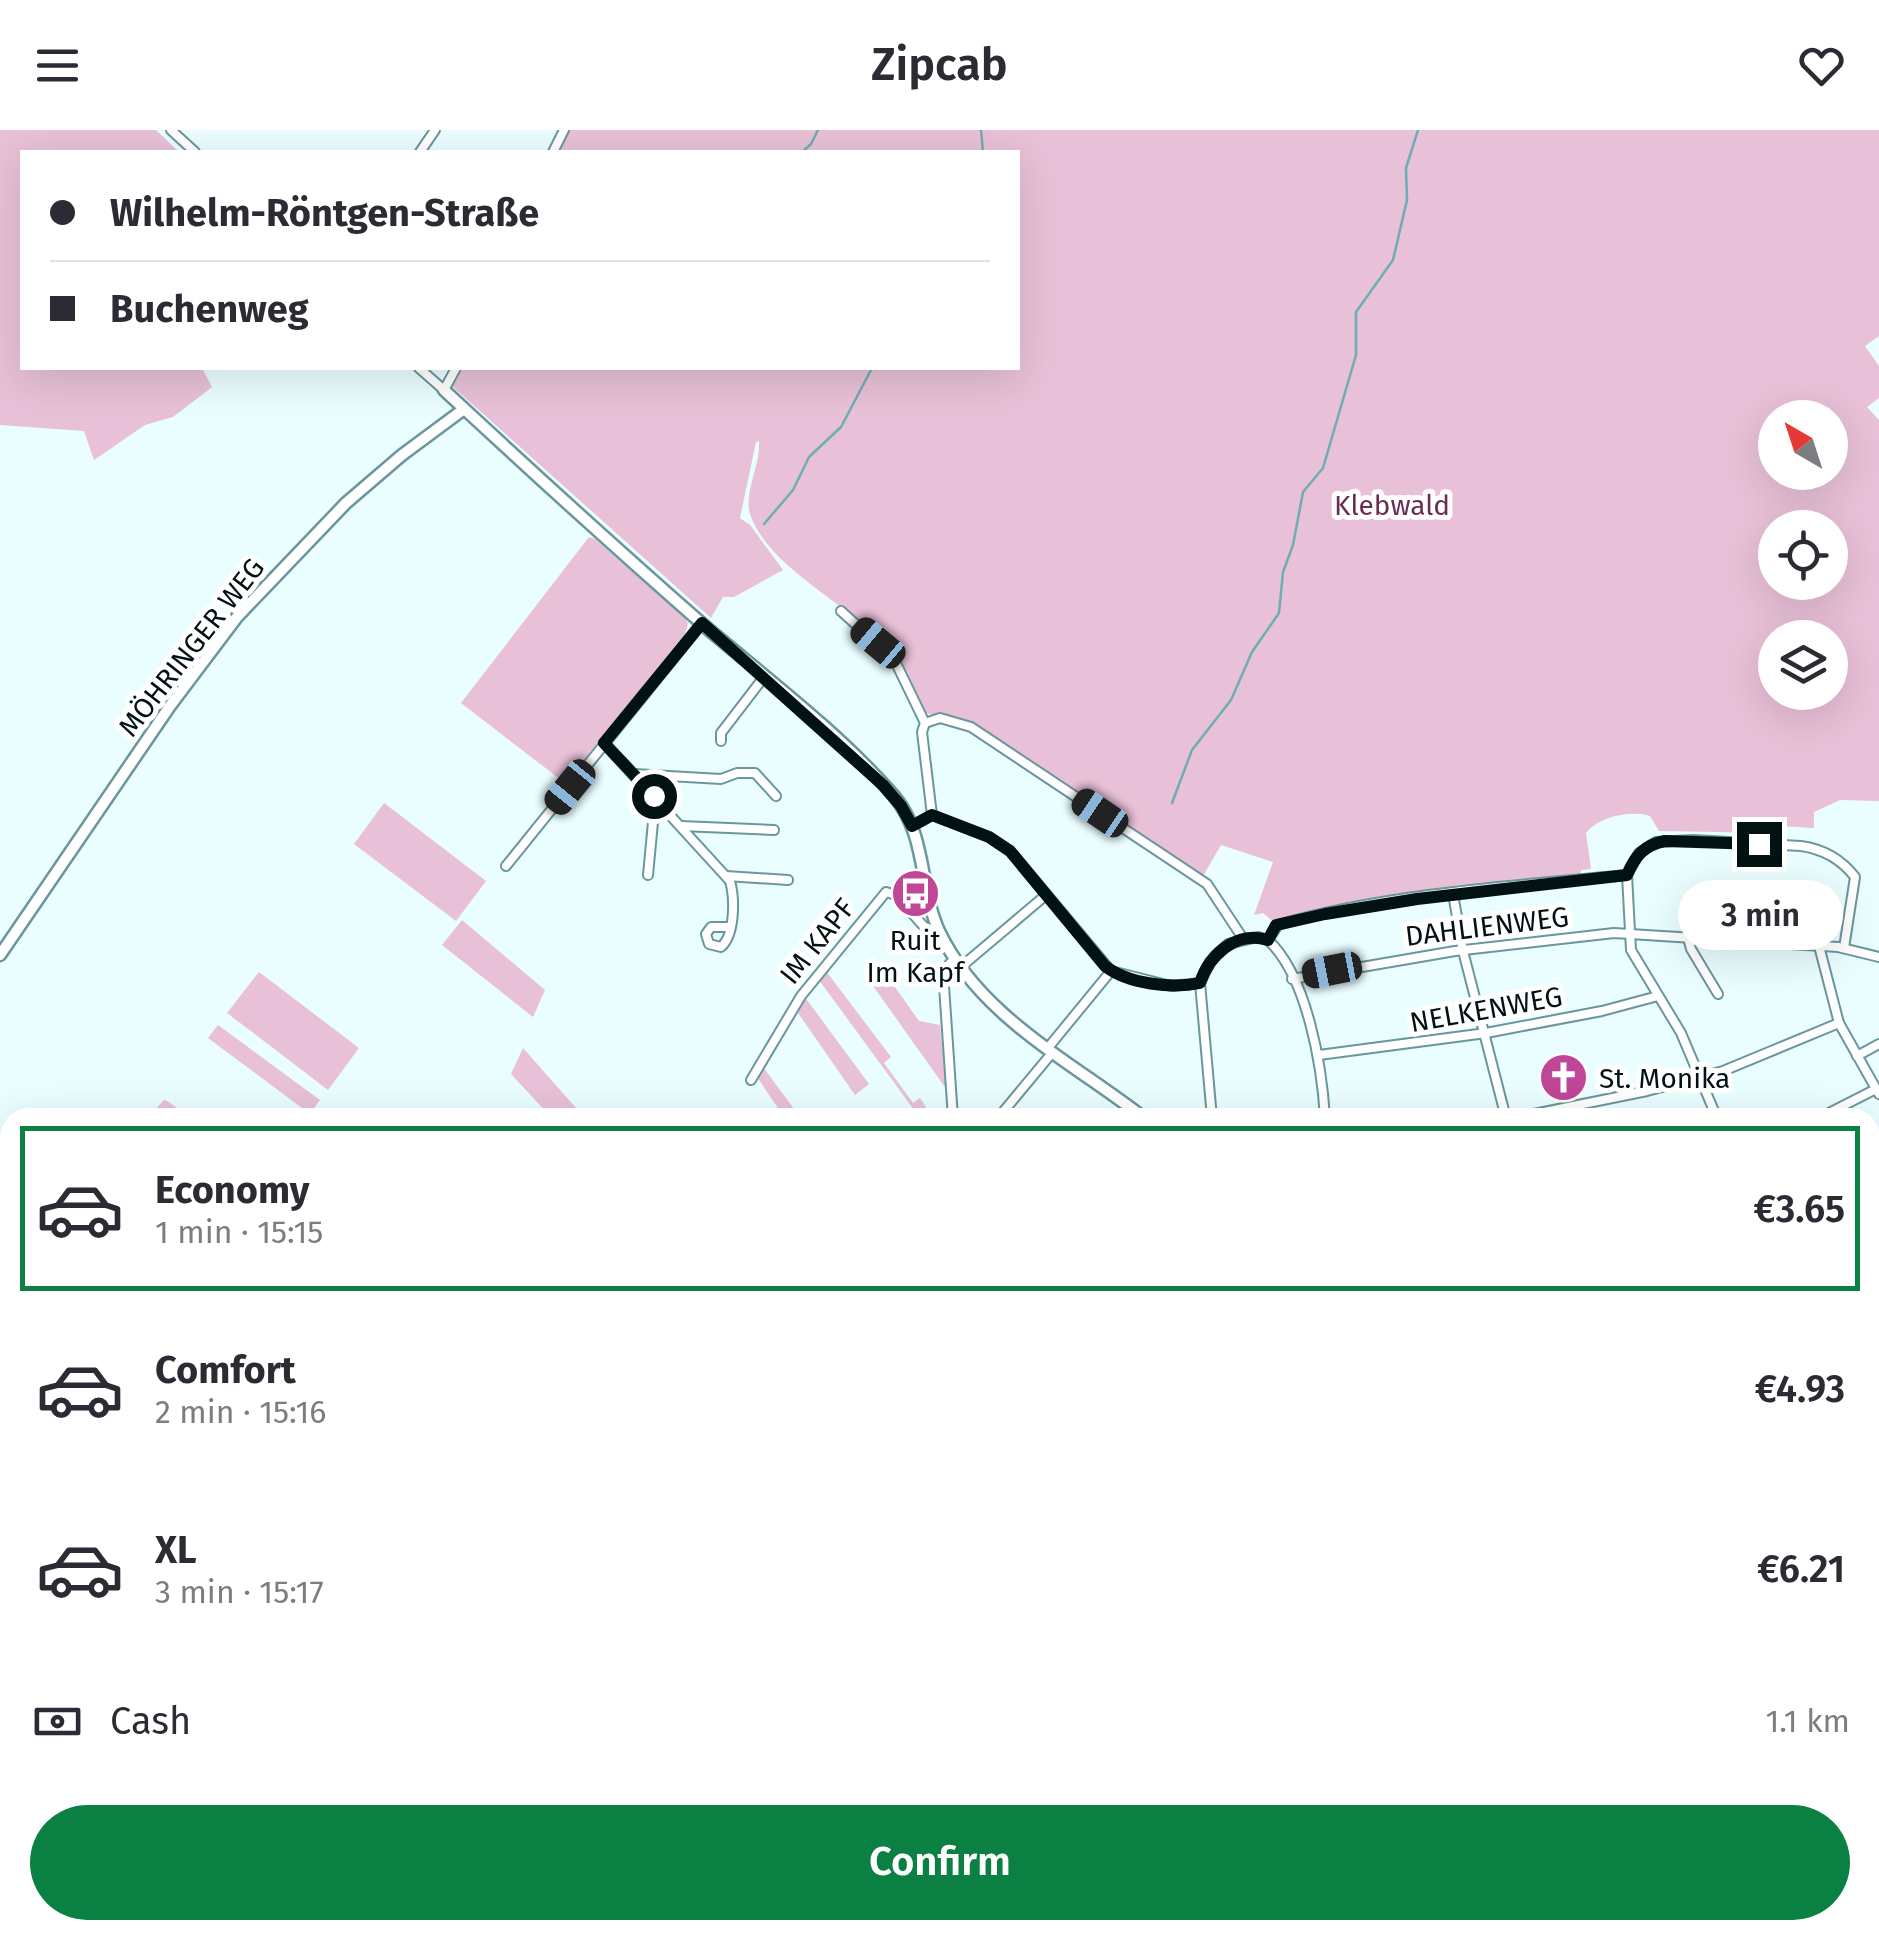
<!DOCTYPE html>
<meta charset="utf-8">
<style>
body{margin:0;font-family:"Fira Sans",sans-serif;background:#f2f2f3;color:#2b2b33;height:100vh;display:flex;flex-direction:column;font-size:38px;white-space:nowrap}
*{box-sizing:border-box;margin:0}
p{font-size:32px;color:#7c7c81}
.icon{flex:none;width:55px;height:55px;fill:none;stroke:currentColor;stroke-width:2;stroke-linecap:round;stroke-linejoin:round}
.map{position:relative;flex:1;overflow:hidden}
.drawer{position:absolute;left:0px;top:978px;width:1880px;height:832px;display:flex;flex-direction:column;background:#fff;border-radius:30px 30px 0 0;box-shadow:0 10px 40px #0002}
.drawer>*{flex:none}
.banner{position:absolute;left:20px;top:20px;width:1000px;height:220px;border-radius:0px;box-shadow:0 10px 40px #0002;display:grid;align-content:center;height:220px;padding:0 30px;background:#fff}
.needle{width:65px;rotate:321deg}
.controls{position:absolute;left:1758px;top:270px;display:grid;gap:20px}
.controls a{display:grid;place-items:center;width:90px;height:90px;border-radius:50%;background:#fff;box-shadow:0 10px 40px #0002;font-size:50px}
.end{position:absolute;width:45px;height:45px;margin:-22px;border:12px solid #021213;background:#fff;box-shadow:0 0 0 5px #fff}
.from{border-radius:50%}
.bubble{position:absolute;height:70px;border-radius:35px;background:#fff;box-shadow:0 10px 40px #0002;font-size:32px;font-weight:600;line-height:70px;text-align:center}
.car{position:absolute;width:30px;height:60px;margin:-30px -15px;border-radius:12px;box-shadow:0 0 8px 2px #0007;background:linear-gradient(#222 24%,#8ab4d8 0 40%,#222 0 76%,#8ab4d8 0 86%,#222 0)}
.banner b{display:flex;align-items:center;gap:35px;height:95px;font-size:38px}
.banner b+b{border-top:2px solid #e1e1e2}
.banner i{width:25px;height:25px;background:#2b2b33}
ul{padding:18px 0 0;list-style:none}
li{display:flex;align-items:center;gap:30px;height:165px;margin:0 20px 15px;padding:0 10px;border:5px solid transparent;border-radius:0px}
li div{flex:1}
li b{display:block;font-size:38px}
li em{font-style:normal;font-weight:600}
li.current{border-color:#0b8043}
li>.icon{width:90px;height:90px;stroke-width:1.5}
.pay{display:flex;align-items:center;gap:25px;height:110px;padding:0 30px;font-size:38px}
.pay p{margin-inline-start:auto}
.primary-button{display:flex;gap:20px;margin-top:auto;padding:20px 30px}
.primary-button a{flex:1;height:115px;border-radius:60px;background:#0b8043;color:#fff;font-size:40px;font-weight:600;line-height:115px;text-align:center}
header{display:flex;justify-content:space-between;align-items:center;height:130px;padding:0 30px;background:#fff;font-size:45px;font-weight:600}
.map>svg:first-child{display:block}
</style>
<header><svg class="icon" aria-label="menu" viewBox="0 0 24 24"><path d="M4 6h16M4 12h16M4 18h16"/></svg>Zipcab<svg class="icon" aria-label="heart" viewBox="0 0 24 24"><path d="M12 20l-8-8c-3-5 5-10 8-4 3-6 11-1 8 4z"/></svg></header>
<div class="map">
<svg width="1879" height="1808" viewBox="0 0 1879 1808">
<rect width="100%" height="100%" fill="#eafdff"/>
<g fill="#e8c0d7" fill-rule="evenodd">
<path d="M0,0h156l23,22h-157v216h180l10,19 -39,30 -28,8 -51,35 -10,-29 -84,-6z"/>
<path d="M569,0h1310v206l-14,10 14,20v32l-12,9 12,13v381l-39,-1 -26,12v16l-36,-2 -1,7 -118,-2 -9,-15c-20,-6 -51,1 -64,17l5,36 -10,1v7l-306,46 -12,-10 -9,2 19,-53 -52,-17 -18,31 -231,-153 -52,-11c-13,-23 -25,-53 -42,-73 -37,-40 -106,-70 -127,-122 -9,-22 10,-52 8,-76l-3,1 -16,76 10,7 33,45 -49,27h-11l-12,21 -259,-232 8,-18h558v-216h-460zM1775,288h55v54h-55zM1775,398h55v54h-55zM1775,508h55v54h-55z"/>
<path d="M589,407l6,2 90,79 3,6 -3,10 -120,149 -104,-80z"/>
<path d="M384,673l102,78 -30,40 -102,-77z"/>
<path d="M462,790l83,70 -12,27 -91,-72z"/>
<path d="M826,841l65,86 -7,6 29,40 7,-5 6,9 -9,7 -98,-134z"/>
<path d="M259,842l100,76 -31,42 -101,-77z"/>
<path d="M885,843l34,48 21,4 7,65 -76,-107z"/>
<path d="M804,866l65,88 -14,11 -59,-85z"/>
<path d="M218,895l102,75 -10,14 -102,-76z"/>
<path d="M523,918l61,69h-33l-40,-43z"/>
<path d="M763,937l37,50h-16l-27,-40z"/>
<path d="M164,970l3,1 23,16h-42z"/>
<path d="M0,1010l10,8v41l-10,-8z"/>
<rect x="0" y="1350" width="10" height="136"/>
<rect x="1870" y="1492" width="9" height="222"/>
</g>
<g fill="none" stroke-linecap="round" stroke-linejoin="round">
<g stroke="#6eadb3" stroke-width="2.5">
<path d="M981,0l2,22"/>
<path d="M802,22l9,-8 7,-14"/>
<path d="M764,394l29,-34 16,-33 32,-30 31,-59"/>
<path d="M1172,673l20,-53 39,-50 21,-48 27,-39 4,-41 10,-27 10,-53 20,-24 33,-113v-43l37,-52 14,-60 -1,-32 12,-38"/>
<path d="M1870,1433h4"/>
</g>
<defs>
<g id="street">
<path d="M171,0l24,22"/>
<path d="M420,22l15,-22"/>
<path d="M553,22l11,-22"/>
<path d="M419,238l25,22 12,-22"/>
<path d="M841,481l53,48 31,64 -3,9 10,83"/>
<path d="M925,593l15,-5 31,9 236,157 37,56"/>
<path d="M721,611v-8l43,-56"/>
<path d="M604,613l126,138c5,18 5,54 -9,66l-12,-3 -3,-10 5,-7h19"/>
<path d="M634,644l87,5 16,-6h18l21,23"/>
<path d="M681,696l93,4"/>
<path d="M912,696l20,-11 57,22 21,14 101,120 60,15 29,-3"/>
<path d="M506,736l196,-243"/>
<path d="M648,745l5,-53 12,-14"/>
<path d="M726,746l62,4"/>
<path d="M1453,764l10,57 43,167"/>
<path d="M1688,808l3,11 27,45"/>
<path d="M1268,810l10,-15c105,-31 239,-40 349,-50"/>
<path d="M1268,810c39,36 54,126 57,178"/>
<path d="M1819,816l20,77 40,71"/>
<path d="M962,836l84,-71"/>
<path d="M1292,849l163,-28 159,-18 224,14 41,10"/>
<path d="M1047,919l64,-78"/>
<path d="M1319,925l167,-22 116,-22 56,-15"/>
<path d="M1857,926l22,-12"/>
<path d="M751,950l50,-84 85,-104 10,3 31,35 11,-3"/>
<path d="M953,988l-10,-147 12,-13"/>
<path d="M998,988l54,-65"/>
<path d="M1212,988l-12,-135 10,-21 18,-18 30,-7 10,3"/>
<path d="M1514,988l133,-27 76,-20 116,-48"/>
<path d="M1717,988l-36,-85 -50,-83 -4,-75 12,-22 17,-11 37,-2 108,6c22,3 40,13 54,31l-11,71"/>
<path d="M1819,988l57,-29"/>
<path d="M1870,1078l9,-3"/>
<path d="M1878,1164l1,23"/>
<path d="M1870,1367l9,53"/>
<path d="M1870,1717l9,-1"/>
<path d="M427,1800l2,8"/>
<path d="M559,1800l2,8"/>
<path d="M791,1800l7,8"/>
<path d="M898,1800l1,8"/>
<path d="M1009,1800l1,8"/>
<path d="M1135,1800v8"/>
<path d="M633,1808l9,-8"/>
<path d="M1284,1808l1,-8"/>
<path d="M1400,1808v-8"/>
<path d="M1505,1808l1,-8"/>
<path d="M1840,1808l1,-8"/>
</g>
<g id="secondary">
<path d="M444,260c87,81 175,161 264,239 62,52 133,106 186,167 33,39 25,91 45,135 41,86 133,131 205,187"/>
<path d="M0,825l170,-249 67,-89 109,-114 56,-48 62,-46"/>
<path d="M1870,1347l9,-1"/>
<path d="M0,1563l10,2"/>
<path d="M1616,1800l11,8"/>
</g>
</defs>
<use href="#street" stroke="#6a979c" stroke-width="12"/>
<use href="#secondary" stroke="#6a979c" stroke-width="15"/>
<use href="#street" stroke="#fff" stroke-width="8"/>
<use href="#secondary" stroke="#fff" stroke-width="10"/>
<path stroke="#1d2d2e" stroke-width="2.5" d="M0,1226l10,-8"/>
</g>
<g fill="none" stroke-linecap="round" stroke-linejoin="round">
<path stroke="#021213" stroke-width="12" d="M654,666l-50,-53 98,-120 181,162 18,21 11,20 20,-11 57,22 21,14 95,115c23,18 67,23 95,17 9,-28 36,-53 68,-43l8,-15 49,-11 92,-15 210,-24c8,-19 17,-30 38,-34l94,3"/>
</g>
<defs>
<symbol id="bus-disc" viewBox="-11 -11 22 22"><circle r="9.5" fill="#c04698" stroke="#fff"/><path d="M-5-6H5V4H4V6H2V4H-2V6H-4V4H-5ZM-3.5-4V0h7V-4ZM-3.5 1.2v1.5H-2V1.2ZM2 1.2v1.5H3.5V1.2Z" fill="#fff"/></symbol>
<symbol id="church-disc" viewBox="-11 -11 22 22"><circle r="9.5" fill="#c04698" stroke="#fff"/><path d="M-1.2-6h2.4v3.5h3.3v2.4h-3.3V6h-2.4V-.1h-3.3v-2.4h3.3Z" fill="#fff"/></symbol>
</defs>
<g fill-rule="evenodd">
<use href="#bus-disc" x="888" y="736" width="55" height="55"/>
<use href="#church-disc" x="1536" y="920" width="55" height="55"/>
</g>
<g text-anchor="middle" stroke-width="10" stroke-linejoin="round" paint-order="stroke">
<g font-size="28" fill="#682e53" stroke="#fff">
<text x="1392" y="385">Klebwald</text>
</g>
<g font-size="28" fill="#021213" stroke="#fff">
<text transform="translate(191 517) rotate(-52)" y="10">MÖHRINGER WEG</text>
<text transform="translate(1487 796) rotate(-7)" y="10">DAHLIENWEG</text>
<text transform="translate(817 811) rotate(-51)" y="10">IM KAPF</text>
<text transform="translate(1486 879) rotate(-10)" y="10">NELKENWEG</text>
</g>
<g font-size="28" fill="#021213" stroke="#fff">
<text x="915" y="820">Ruit<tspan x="915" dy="32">Im Kapf</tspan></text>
<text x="1599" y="958" text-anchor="start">St. Monika</text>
</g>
</g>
</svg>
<div class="controls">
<a><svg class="needle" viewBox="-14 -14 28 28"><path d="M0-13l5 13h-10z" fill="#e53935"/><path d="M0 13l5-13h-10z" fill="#7c7c81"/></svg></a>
<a><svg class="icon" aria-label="locate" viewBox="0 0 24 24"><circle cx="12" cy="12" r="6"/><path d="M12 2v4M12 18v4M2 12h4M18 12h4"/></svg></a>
<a><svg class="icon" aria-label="layers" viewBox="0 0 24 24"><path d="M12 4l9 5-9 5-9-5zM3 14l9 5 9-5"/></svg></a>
</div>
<i class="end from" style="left:654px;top:666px"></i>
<i class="end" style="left:1759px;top:714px"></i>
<div class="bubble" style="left:1678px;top:750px;width:165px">3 min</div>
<i class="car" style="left:878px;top:513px;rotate:310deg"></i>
<i class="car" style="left:570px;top:657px;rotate:219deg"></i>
<i class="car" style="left:1100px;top:683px;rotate:304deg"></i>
<i class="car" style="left:1332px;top:840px;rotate:259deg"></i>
<div class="banner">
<b><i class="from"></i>Wilhelm-Röntgen-Straße</b>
<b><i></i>Buchenweg</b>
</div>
<section class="drawer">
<ul>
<li class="current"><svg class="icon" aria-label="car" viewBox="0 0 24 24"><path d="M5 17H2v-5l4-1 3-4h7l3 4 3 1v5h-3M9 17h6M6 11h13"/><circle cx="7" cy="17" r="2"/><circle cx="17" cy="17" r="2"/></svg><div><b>Economy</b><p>1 min · 15:15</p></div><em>€3.65</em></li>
<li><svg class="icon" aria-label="car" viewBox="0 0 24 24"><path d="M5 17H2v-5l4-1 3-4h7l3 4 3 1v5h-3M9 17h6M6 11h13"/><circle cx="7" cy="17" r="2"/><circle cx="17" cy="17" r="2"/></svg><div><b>Comfort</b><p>2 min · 15:16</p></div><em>€4.93</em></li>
<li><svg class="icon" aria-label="car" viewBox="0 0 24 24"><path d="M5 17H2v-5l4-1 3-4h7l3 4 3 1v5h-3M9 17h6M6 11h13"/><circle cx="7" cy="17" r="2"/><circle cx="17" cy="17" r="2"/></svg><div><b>XL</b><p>3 min · 15:17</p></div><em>€6.21</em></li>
</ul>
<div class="pay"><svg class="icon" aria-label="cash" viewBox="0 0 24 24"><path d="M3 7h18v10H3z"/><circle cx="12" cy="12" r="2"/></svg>Cash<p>1.1 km</p></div>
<div class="primary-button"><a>Confirm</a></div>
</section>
</div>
